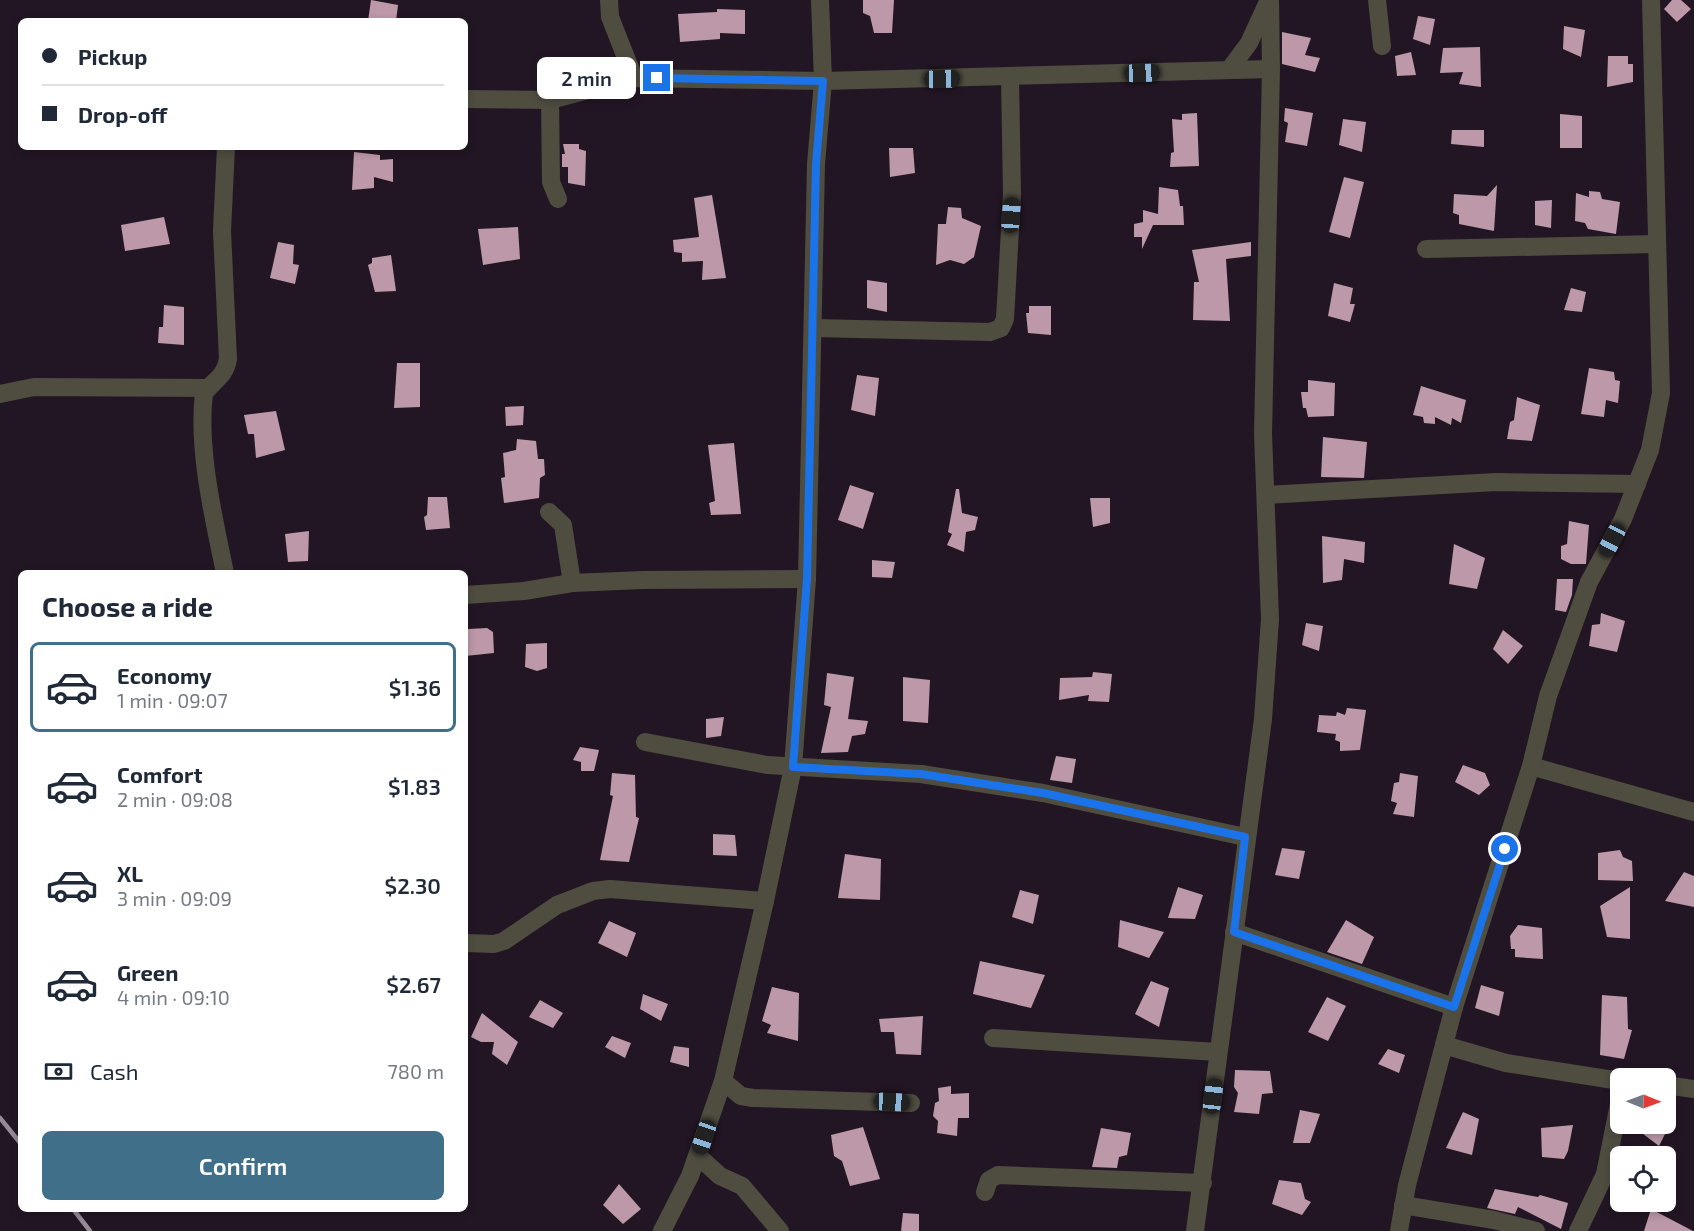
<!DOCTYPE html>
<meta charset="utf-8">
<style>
body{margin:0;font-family:"Exo 2",sans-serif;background:#f2f2f3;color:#1f2937;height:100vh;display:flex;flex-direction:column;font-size:22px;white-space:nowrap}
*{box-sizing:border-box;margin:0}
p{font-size:20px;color:#747a83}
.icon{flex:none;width:33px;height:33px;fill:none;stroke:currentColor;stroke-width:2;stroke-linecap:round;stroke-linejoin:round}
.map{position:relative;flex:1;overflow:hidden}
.drawer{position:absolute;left:18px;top:570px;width:450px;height:642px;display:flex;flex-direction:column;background:#fff;border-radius:9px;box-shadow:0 3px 9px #0003}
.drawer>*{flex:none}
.guide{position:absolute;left:18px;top:18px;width:450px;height:132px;border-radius:9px;box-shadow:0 3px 9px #0003;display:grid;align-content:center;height:132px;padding:0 24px;background:#fff}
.needle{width:39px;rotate:91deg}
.controls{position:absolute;left:1610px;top:1068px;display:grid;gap:12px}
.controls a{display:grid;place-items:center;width:66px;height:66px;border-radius:9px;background:#fff;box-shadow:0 3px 9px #0003;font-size:30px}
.end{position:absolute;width:27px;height:27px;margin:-14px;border:8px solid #1a73e8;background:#fff;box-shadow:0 0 0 3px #fff}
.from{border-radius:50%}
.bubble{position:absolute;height:42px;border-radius:9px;background:#fff;box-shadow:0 3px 9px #0003;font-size:20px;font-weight:600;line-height:42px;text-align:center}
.car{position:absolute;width:18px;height:36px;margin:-18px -9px;border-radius:8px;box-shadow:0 0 4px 2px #0007;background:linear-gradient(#222 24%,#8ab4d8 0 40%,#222 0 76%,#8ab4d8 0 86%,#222 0)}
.guide b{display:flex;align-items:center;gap:21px;height:57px;font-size:22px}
.guide b+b{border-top:2px solid #e0e1e3}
.guide i{width:15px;height:15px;background:#1f2937}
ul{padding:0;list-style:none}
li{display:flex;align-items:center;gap:18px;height:90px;margin:0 12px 9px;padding:0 12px;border:3px solid transparent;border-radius:9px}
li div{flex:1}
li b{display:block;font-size:22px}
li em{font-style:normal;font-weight:600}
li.selected{border-color:#406f8a}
li>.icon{width:54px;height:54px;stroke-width:1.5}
h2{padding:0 24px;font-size:27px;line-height:72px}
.pay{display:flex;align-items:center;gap:15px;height:66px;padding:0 24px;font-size:22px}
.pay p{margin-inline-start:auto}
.action{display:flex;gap:12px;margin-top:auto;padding:12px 24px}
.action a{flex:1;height:69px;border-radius:9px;background:#406f8a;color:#fff;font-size:24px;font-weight:600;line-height:69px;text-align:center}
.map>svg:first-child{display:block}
</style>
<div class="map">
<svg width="1694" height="1231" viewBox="0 0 1694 1231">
<rect width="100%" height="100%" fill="#231624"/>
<g fill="#bc98a8">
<path d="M371,0l27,5 -2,16h-28z"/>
<path d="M863,0h31l-2,33h-18l-4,-17 -7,-3z"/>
<path d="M1672,0h9l10,9 -14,13 -13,-13z"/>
<path d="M717,9l28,1v24l-25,-1v6l-40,3 -2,-28 39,-2z"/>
<path d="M1418,16l17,3 -5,26 -17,-6z"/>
<path d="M1564,26l21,4 -4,27 -18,-8z"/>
<path d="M1282,32l29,6 -6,17 15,3 -5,14 -33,-8z"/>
<path d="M1480,47l1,40 -22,-3 4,-12 -23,1 3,-25z"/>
<path d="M1411,52l5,23 -19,1 -2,-20z"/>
<path d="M1608,56h20v8h5v18l-26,5z"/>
<path d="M1285,108l28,5 -6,33 -22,-4 3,-19 -4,-2z"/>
<path d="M1197,113l2,53 -29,1 1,-14 3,-1 -2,-33 10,1v-6z"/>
<path d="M1560,114l22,2v32h-22z"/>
<path d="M1343,119l23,3 -4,30 -23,-7z"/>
<path d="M1452,130h32v17l-33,-3z"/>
<path d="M563,144h16v5l7,2 -1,35 -17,-3v-16h-6v-13h3z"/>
<path d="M889,148h24l2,25 -25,4z"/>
<path d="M354,152l26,3v5l13,-1v23l-19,-5v11l-22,2z"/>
<path d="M1344,177l20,5 -14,56 -21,-6z"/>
<path d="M1497,185l-3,46 -35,-7v-9l-6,-2 1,-19 33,2z"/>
<path d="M1159,187l19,3 2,16h3l1,19h-31l-11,24v-12h-8v-13l9,-2v-12l15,4z"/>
<path d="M1589,191l11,1 2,7 18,3 -4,32 -28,-5 -3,-6 -10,-2 1,-28 13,4z"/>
<path d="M712,195l14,83 -24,2 1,-19 -21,1v-9l-8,-1 -1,-12 26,-3 -5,-39z"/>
<path d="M1552,200l-1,28 -16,-3v-24z"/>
<path d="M948,207l13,1 1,10 19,8 -7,31 -10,7 -14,-4 -14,5 2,-41h8z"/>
<path d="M164,217l6,27 -45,7 -4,-26z"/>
<path d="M518,227l2,32 -37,6 -5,-36z"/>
<path d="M278,242l16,3 -1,19 6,1 -4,19 -25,-6z"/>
<path d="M1251,242v14l-25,3 4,62 -37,-1 1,-38h5l-7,-32z"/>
<path d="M391,255l5,36 -21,1 -7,-27 4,-2v-5z"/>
<path d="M867,280l20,3v29l-20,-4z"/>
<path d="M1334,283l19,5 -3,16h5l-5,18 -22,-6z"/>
<path d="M1571,288l15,4 -4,20 -18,-2z"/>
<path d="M164,305l20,2v38l-26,-2 1,-16h4z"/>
<path d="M1029,306h22v29l-23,-2 -2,-20h3z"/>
<path d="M397,363h23v44l-26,1z"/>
<path d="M1589,368l25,4 1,8 5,1 -2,22 -12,-3 -2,17 -23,-3z"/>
<path d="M857,375l22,3 -4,38 -24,-6z"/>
<path d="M1308,380l27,3 -1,33 -26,1 -2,-9h-3l-2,-16h7z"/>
<path d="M1421,386l45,14 -5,23 -9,-5 -1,7 -16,-8v7l-11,-1 -1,-6 -10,-2z"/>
<path d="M1517,397l23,8 -8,36 -25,-2 3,-17 4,-2z"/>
<path d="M524,406l-1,19 -17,1 -1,-19z"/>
<path d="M276,411l9,39 -29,8 -2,-24h-6l-4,-19z"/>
<path d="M1323,437l44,5 -3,36 -43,-1z"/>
<path d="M517,439l19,2 2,18h6l1,16 -5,3 -1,20 -35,5 -3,-25 4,-1 -2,-24 13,-3z"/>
<path d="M734,443l7,71 -30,1 -2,-12 6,-2 -7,-56z"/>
<path d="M850,485l24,8 -11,36 -25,-9z"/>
<path d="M956,489h3l3,24 16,4 -3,13 -9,2 -2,20 -17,-7 5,-11 -4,-2z"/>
<path d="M428,497h19l3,31 -24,2 -2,-13 3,-2z"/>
<path d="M1090,498h20v25l-17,4z"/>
<path d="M1569,521l20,4 -3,39h-15l-10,-5v-13l6,-2z"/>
<path d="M309,531l-1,30 -20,1 -3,-28z"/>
<path d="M1322,536l43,6 -1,21 -20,-4 -2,21 -19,3z"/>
<path d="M1454,544l31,14 -8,31 -28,-5z"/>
<path d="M872,560l23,2 -3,16 -20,-1z"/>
<path d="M1557,579h16l-1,16 -6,17 -11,-2z"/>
<path d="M1601,613l24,8 -8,31 -28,-6 3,-21 8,-1z"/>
<path d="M1306,623l17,3 -4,25 -17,-6z"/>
<path d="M487,628l6,4 1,21 -29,3 3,-27z"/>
<path d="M1503,630l20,16 -15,18 -15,-15z"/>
<path d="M547,643v25l-10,3 -12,-4 1,-23z"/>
<path d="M1093,672l19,2 -3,28 -21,-1 1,-6 -30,5 1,-22 32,-1z"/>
<path d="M827,673l27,4 -6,42 20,2 -3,13 -13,2 -4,16 -27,1 10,-46 -7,-2z"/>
<path d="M903,677l27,3 -2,43 -25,-2z"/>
<path d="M1347,708l19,2 -6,40 -20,1v-9l-5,-2 1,-6 -19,-2 2,-17 17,1 1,-4 8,3z"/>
<path d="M724,717l-3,19 -15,2v-19z"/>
<path d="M580,747l19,3 -5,21h-13v-9l-8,-2z"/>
<path d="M1056,756l20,3 -4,24 -22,-3z"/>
<path d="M1463,765l22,8 5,12 -11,10 -24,-13z"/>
<path d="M612,773l23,2 1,42 3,1 -10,44 -29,-2 13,-64 -3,-1z"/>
<path d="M1400,773l18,3 -4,41 -21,-3 4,-11 -6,-2 3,-18 5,-1z"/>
<path d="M713,834l22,1 2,21 -24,-1z"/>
<path d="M1282,848l23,3 -6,28 -24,-4z"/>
<path d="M1620,850l3,7 9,4 1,20 -35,-1v-27z"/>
<path d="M845,854l36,5 -1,41 -42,-2z"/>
<path d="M1684,872l10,4v31l-29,-6z"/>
<path d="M1178,887l25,8 -8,24 -27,-1z"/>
<path d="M1630,887v52l-23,-2 -7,-31z"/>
<path d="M1020,890l19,5 -6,29 -21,-7z"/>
<path d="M1120,920l44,12 -15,26 -31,-11z"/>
<path d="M1346,920l28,17 -12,27 -35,-12z"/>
<path d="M609,921l27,12 -9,24 -29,-14z"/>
<path d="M1518,925l24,3 1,31 -28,-2v-8h-4l-1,-13z"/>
<path d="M980,961l65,14 -14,33 -58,-14z"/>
<path d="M1151,981l18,7 -10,39 -24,-13z"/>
<path d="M1481,985l23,7 -5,24 -24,-8z"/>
<path d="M772,987l27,6 -1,48 -31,-8 4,-8 -9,-4z"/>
<path d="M643,994l25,10 -7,17 -21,-12z"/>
<path d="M1602,995l25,2 1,32 4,1 -8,29 -24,-4z"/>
<path d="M1327,997l19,9 -18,35 -20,-9z"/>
<path d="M540,1000l23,13 -10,15 -24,-11z"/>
<path d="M482,1013l36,29 -11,23 -15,-11 2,-12h-13l-10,-5z"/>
<path d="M923,1016l-2,39 -25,-1 -2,-22h-13l-2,-13z"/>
<path d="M612,1036l19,7 -6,15 -20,-11z"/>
<path d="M674,1046l15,2v19l-19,-5z"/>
<path d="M1388,1049l17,6 -6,18 -21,-9z"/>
<path d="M1235,1070l35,1 3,22 -11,1 -3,20 -25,-2 4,-19 -4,-6z"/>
<path d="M951,1086v8l18,-1v25h-11l-1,18 -20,-3 1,-12 -5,-5 2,-13 4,-2 -1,-13z"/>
<path d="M1300,1110l20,4 -10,29h-17z"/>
<path d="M1463,1112l16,7 -7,36 -26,-7z"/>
<path d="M1630,1124h40l-11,22z"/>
<path d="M1573,1125l-5,26 -4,8 -22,-2 -1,-29z"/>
<path d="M863,1127l17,52 -30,7 -8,-25 -8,-5 -3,-21z"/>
<path d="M1101,1128l30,5 -4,22 -8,2 -2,11 -25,-1z"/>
<path d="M1279,1180l22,3 4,16 6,3 -9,13 -30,-11z"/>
<path d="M619,1184l22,25 -18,15 -20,-19z"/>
<path d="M1495,1189l43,8 2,-2 28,8 -7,26 -43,-22 -3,7 -28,-6z"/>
<path d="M1651,1209l42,22h-49z"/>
<path d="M903,1213l16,1v17h-18z"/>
</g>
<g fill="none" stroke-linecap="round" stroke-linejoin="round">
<g stroke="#4f4d40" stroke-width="18">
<path d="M609,0l1,17 24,61"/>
<path d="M1377,0l5,46"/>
<path d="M1229,70l20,-27 18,-39"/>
<path d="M465,99l85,1 84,-22 189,3 448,-12"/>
<path d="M550,100l1,82 7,17"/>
<path d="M1426,249l231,-5"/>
<path d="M813,328l177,4 11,-4 4,-9 7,-125 -2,-116"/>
<path d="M0,394l34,-7 174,1"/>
<path d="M1266,495l230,-13 141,2"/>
<path d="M549,512l14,13 9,58"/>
<path d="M225,573c-11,-54 -28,-124 -21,-180 10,-13 21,-16 24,-34l-6,-128 4,-84"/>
<path d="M465,595l59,-4 48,-8 71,-3 164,-1"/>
<path d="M645,742l122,23 154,9 122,19 202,44"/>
<path d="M1531,766l163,46"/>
<path d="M1234,932l220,75"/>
<path d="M465,943l29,1 10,-3 53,-36 36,-14 17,-2 155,12"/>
<path d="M993,1038l225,14"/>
<path d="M1444,1045l62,18 114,18"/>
<path d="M723,1081l18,15 12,2 158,5"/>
<path d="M1665,1085l29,4"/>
<path d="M698,1156l22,20 22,10 38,45"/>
<path d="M985,1192l4,-12 9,-5 205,8"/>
<path d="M1403,1205l91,15 42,11"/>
<path d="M662,1231l28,-55 33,-95 42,-180 28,-134 14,-188 9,-415 7,-83 -3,-81"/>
<path d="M1195,1231l68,-512 7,-100 -7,-185 8,-365 -1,-69"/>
<path d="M1399,1231l8,-46 47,-178 77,-241 17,-70 41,-114 34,-63 27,-69 11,-57 -10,-393"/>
<path d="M1578,1231l27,-57 15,-75"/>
</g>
<g stroke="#958b96" stroke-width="4.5">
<path d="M0,1118l21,26"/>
<path d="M73,1209l17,22"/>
</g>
</g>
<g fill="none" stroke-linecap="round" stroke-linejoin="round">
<path stroke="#1a73e8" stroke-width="8" d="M657,78l166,3 -7,83 -9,415 -14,188 128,7 122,19 202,44 -11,95 220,75 51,-158"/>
</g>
</svg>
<div class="controls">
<a><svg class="needle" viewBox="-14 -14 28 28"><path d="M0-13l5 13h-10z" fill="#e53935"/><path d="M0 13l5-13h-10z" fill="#747a83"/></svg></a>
<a><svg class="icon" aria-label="locate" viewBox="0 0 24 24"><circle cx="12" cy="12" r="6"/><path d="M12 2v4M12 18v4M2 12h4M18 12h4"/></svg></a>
</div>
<i class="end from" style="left:1505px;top:849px"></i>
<i class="end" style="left:657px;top:78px"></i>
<div class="bubble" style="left:537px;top:57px;width:99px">2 min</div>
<i class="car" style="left:1142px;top:73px;rotate:88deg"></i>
<i class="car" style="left:942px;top:79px;rotate:89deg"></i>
<i class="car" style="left:1011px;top:215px;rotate:4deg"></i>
<i class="car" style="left:1612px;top:540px;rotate:208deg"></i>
<i class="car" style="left:1213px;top:1096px;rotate:7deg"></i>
<i class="car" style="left:892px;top:1102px;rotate:93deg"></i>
<i class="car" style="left:704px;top:1137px;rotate:199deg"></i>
<div class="guide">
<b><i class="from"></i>Pickup</b>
<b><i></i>Drop-off</b>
</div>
<section class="drawer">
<h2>Choose a ride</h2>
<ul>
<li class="selected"><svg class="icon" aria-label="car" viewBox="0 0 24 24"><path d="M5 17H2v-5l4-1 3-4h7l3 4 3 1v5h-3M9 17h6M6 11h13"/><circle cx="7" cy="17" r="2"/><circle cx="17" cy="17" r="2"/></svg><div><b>Economy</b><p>1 min · 09:07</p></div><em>$1.36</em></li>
<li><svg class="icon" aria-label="car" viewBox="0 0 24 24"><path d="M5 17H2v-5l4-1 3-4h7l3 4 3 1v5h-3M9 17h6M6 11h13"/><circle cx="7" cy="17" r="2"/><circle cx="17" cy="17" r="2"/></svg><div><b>Comfort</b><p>2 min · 09:08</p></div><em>$1.83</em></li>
<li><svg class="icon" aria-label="car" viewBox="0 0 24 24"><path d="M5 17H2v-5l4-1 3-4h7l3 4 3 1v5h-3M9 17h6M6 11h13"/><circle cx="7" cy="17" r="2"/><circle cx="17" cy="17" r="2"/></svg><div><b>XL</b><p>3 min · 09:09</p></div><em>$2.30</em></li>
<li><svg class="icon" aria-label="car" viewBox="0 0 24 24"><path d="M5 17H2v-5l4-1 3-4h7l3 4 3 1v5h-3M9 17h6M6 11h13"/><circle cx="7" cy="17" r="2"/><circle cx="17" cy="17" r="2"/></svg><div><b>Green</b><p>4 min · 09:10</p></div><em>$2.67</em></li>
</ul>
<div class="pay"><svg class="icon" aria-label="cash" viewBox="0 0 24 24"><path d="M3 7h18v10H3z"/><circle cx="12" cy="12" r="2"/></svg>Cash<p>780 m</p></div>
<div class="action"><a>Confirm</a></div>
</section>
</div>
